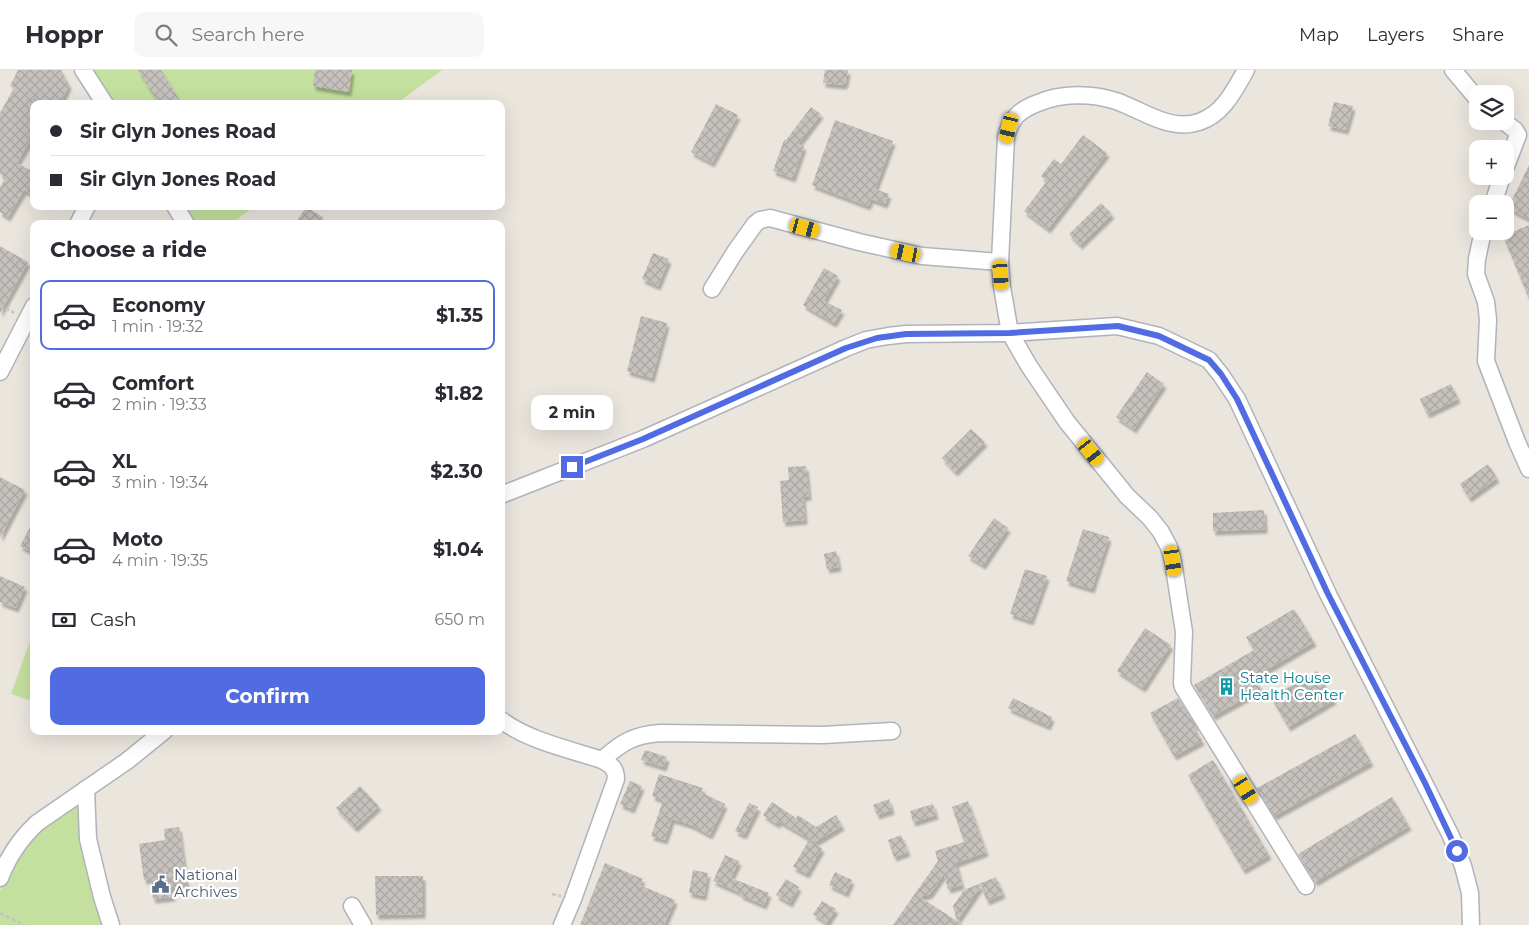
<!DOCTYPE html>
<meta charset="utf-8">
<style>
body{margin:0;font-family:Montserrat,sans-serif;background:#f7f7f7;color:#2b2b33;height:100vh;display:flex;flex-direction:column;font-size:19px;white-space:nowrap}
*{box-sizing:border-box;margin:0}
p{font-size:16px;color:#7c7c81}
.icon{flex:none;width:28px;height:28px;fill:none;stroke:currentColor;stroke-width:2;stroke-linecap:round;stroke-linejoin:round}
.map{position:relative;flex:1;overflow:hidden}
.panel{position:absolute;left:30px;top:150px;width:475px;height:515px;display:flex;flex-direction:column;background:#fff;border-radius:10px;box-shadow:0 5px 20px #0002}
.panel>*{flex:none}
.top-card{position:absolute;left:30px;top:30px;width:475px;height:110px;border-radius:10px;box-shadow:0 5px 20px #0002;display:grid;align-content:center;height:110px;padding:0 20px;background:#fff}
.buttons{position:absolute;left:1469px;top:15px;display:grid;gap:10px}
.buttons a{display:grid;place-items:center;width:45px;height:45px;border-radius:10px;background:#fff;box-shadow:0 5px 20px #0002;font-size:25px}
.end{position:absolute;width:22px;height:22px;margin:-11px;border:6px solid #516ce3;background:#fff;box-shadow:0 0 0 2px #fff}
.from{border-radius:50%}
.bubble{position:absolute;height:35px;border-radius:10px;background:#fff;box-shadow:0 5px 20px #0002;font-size:16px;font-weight:700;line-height:35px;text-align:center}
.car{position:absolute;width:15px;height:30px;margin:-15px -8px;border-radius:6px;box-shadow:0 0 4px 1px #0007;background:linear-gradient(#f5c518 24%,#345 0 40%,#f5c518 0 76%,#345 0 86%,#f5c518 0)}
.top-card b{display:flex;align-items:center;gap:18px;height:48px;font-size:19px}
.top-card b+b{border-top:1px solid #e1e1e2}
.top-card i{width:12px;height:12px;background:#2b2b33}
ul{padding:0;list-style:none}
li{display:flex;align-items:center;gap:15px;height:70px;margin:0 10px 8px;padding:0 10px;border:2px solid transparent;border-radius:10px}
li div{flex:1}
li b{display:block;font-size:19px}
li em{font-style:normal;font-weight:700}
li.selected{border-color:#516ce3}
li>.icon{width:45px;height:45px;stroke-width:1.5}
h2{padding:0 20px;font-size:22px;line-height:60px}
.pay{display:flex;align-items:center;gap:12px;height:55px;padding:0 20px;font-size:19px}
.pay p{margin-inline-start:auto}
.button{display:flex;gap:10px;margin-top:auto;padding:10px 20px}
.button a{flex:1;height:58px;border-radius:10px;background:#516ce3;color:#fff;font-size:20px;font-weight:700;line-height:58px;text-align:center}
header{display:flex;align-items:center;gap:30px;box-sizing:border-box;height:70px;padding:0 25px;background:#fff;border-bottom:1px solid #e1e1e2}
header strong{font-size:24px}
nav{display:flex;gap:28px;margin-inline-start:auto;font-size:18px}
.search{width:350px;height:45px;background:#f7f7f7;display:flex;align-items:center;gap:12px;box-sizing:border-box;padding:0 18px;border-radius:10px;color:#7c7c81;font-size:19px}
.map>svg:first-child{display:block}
</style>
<header>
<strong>Hoppr</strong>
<div class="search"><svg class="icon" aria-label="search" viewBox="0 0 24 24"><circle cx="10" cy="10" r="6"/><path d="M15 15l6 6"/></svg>Search here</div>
<nav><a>Map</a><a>Layers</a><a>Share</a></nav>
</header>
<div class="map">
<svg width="1529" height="855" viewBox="0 0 1529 855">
<defs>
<pattern id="building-cross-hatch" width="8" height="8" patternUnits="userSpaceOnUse" patternTransform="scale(1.25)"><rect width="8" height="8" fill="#c6c1bd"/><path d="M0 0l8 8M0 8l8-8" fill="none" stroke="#aaa6a3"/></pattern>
<filter id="shadow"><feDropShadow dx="2.5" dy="4.5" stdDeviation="1" flood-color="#0004"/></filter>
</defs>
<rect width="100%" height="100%" fill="#eae5dd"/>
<g fill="#c4e09e">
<path d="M89,0h353l-46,34h-288z"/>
<path d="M175,136h80l-24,18h-45z"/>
<path d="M34,560v72l-23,-8z"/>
<path d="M91,719v55l22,81h-113v-34l21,-45z"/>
</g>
<g fill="url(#building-cross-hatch)" filter="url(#shadow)">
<path d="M18,0h43l8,15 -9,19h-14l-12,-6v36l-17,29 17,9v24l-10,-6 -16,27 -8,-5v-25l6,-10 -6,-3v-61l14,-25 -4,-2z"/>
<path d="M138,0h23l21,34h-23z"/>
<path d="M315,0h37l-3,22 -36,-6z"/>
<path d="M825,0h23l-2,12 -2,3 -21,-2z"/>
<path d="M1334,32l19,4 -7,24 -18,-4z"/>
<path d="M716,34l22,11 -26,48 -21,-11z"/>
<path d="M811,37l10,7 -23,30 6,2 -11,32 -20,-7 11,-31h2z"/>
<path d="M835,50l58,21 -18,48 14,5 -4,10 -14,-5 -3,7 -56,-21z"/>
<path d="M1083,65l24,18 -59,76 -24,-18 23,-30 -6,-5 13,-17 7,5z"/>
<path d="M1529,95v54l-21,-11z"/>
<path d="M1101,133l11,11 -32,31 -11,-11z"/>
<path d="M306,137l17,10 -4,7h-24z"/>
<path d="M1529,155v74l-26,-63z"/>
<path d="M0,176l28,16 -28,51z"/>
<path d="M653,183l16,6 -11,27 -16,-7z"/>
<path d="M824,198l14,8 -14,25 18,9 -8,13 -31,-18z"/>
<path d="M641,246l26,7 -15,55 -25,-7z"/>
<path d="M1147,302l17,12 -30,45 -18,-12z"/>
<path d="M1451,314l7,15 -31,15 -7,-15z"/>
<path d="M971,359l14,13 -30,30 -13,-14z"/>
<path d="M1488,394l9,14 -28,20 -9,-14z"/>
<path d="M806,396l3,30 -6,1 2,23 -22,2 -3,-41 9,-1 -1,-13z"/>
<path d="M0,407l25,13 -25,48z"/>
<path d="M1264,440l1,19 -52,2v-18z"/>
<path d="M994,448l14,10 -25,37 -15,-9z"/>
<path d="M34,450v33l-14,-7z"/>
<path d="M1083,459l26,8 -17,52 -26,-8z"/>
<path d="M836,481l3,16 -12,2 -3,-15z"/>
<path d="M1025,499l22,7 -16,45 -21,-7z"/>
<path d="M0,506l25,11 -9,21 -16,-6z"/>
<path d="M1294,539l20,33 -60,35 7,12 -48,27 -19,-31 60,-35 -8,-13z"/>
<path d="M1145,558l26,17 -28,43 -26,-17z"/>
<path d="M1317,601l17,29 -46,27 -17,-30z"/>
<path d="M1013,628l39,19 -4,9 -40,-18z"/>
<path d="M1178,628l18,28 -2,1 8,14 -28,15 -24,-43z"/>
<path d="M1355,664l16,28 -97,54 -17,-28z"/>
<path d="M645,680l22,7 -3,10 -23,-7z"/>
<path d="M1213,690l56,95 -26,15 -55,-95z"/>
<path d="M659,704l44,14 -2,4 24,12 -15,31 -19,-10 -19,-6 -7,21 -14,-4 12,-36 -11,-4z"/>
<path d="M630,711l12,5 -10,23 -12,-5z"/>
<path d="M360,716l19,20 -24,22 -19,-20z"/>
<path d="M1392,727l17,29 -94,56 -17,-28z"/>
<path d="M889,729l3,11 -15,5 -4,-10z"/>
<path d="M968,731l18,51 -30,11 6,22 -14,4 -4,-15 -14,20 -10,3 43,28h-70l45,-64 -3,-10 29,-9 -12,-35z"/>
<path d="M772,732l24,16 2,-3 18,12 20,-12 6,11 -27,16 -36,-21 -2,3 -14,-9z"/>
<path d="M749,733l9,4 -14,28 -9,-4z"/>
<path d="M933,734l3,11 -23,7 -3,-11z"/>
<path d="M179,757l8,59 -16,2 2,9 -20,2 -3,-20 -6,1 -5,-36 26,-4 -1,-11z"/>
<path d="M901,765l7,17 -14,5 -6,-17z"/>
<path d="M809,770l13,8 -15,26 -14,-7z"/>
<path d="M725,785l14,6 -8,17 38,15 -5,12 -24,-10 1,-2 -28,-12z"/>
<path d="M605,793l38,16 -3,6 35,15 -11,25h-84z"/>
<path d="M693,800l15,3 -4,23 -15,-3z"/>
<path d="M835,802l17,8 -6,13 -17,-8z"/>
<path d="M375,806h48v38l-47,1z"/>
<path d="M996,807l7,17 -16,7 -6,-15 -24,35 -4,-15 11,-16z"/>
<path d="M786,809l13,8 -9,16 -14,-8z"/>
<path d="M822,831l14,8 -9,14 -14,-9z"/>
</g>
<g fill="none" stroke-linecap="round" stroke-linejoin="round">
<defs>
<g id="minor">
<path d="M83,0l22,34"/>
<path d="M1246,0c-12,21 -23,44 -47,52 -29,10 -57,-12 -83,-21 -25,-8 -55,-8 -78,2 -19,7 -27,15 -32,34l-6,125 2,25 8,46 19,33 38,56 60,74 23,22 11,14 8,15 4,14 11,71 -2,51 1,4 123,199"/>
<path d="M1453,0l25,30"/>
<path d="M1503,51l12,9 3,5 -13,34"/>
<path d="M1493,134l9,-28"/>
<path d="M175,136l11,18"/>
<path d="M78,154l9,-18"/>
<path d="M1483,161l-6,28 -1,15 10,28 2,18 -2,41 31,81 12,27"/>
<path d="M712,219l23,-37 20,-28 5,-4 10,-2 89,24 63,14 78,6"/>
<path d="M0,302l34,-66"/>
<path d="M501,425l142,-56 203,-91 20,-8 22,-4 18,-2 104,-1 107,-7 42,10 50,24 12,15 16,24 91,195 123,242 12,30 7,27 1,32"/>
<path d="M501,650c28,21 68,29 101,40 9,5 14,8 14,19l-43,120 -11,26"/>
<path d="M602,690c20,-18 32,-25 58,-27l163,2 69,-4"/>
<path d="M86,719l2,50 14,58 9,28"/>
<path d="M0,808c8,-21 21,-40 37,-55l90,-62 37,-30"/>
<path d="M352,836l11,19"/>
</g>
</defs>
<use href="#minor" stroke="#b1b3bc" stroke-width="19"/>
<g stroke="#c3c3c3" stroke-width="2.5" stroke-dasharray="4 2.5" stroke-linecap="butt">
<path d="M0,235l14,8"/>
<path d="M552,824l9,2"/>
<path d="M0,843l24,12"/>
</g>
<use href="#minor" stroke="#fff" stroke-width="16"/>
</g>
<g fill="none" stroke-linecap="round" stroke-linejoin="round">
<path stroke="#516ce3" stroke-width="6" d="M572,397l71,-28 203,-91 31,-10 29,-4 104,-1 108,-7 41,10 50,24 12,14 16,25 91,195 97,189 32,68"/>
</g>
<defs>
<symbol id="building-bare" viewBox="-9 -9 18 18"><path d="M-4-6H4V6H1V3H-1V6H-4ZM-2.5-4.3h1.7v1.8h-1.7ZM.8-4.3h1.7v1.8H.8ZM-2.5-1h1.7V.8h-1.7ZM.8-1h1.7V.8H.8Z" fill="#0f9aa8" stroke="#fff" stroke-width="2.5" paint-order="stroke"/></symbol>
<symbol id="civic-bare" viewBox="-9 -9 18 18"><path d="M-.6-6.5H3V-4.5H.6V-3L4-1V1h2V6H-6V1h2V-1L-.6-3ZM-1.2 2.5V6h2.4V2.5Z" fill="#5c6f8a" stroke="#fff" stroke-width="2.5" paint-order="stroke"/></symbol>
</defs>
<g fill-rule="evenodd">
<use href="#building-bare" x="1214" y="604" width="25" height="25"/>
<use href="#civic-bare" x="148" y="802" width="25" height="25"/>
</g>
<g text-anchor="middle" stroke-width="4.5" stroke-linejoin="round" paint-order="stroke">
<g font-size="15" fill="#0d838f" stroke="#fff" text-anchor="start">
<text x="1240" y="613">State House<tspan x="1240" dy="17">Health Center</tspan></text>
</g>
<g font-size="15" fill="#4e5e75" stroke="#fff" text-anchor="start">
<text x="174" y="810">National<tspan x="174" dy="17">Archives</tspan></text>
</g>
</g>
</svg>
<div class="buttons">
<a><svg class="icon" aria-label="layers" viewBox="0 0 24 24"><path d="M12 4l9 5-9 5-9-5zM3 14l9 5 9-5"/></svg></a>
<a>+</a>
<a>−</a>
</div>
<i class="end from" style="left:1457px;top:781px"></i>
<i class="end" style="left:572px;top:397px"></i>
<div class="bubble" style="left:531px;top:325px;width:82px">2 min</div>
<i class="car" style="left:1009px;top:58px;rotate:193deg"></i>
<i class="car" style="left:805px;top:158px;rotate:105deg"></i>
<i class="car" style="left:906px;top:183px;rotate:282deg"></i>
<i class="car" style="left:1001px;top:205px;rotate:176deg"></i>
<i class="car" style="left:1091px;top:382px;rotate:141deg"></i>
<i class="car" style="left:1173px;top:491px;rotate:172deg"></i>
<i class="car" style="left:1246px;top:720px;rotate:148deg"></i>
<div class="top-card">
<b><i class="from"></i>Sir Glyn Jones Road</b>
<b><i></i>Sir Glyn Jones Road</b>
</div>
<section class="panel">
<h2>Choose a ride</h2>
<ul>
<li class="selected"><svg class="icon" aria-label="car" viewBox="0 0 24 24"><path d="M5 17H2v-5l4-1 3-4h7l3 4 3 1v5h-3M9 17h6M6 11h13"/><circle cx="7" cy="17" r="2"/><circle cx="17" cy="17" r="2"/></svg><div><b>Economy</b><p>1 min · 19:32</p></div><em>$1.35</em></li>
<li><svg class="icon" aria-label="car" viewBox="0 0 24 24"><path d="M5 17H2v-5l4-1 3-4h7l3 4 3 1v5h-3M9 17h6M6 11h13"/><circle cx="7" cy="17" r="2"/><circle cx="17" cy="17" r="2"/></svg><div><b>Comfort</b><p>2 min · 19:33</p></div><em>$1.82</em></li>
<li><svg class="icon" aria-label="car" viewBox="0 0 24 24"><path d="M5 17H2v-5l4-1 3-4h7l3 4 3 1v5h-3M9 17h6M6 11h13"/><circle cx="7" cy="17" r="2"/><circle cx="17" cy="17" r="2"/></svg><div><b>XL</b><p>3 min · 19:34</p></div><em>$2.30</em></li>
<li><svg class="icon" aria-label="car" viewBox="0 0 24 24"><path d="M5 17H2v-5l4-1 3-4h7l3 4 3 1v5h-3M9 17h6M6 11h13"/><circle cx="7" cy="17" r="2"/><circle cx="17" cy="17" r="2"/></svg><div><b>Moto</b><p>4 min · 19:35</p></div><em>$1.04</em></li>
</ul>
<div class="pay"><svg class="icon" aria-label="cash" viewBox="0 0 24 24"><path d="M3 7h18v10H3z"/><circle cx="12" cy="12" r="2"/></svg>Cash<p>650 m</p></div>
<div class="button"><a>Confirm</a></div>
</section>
</div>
